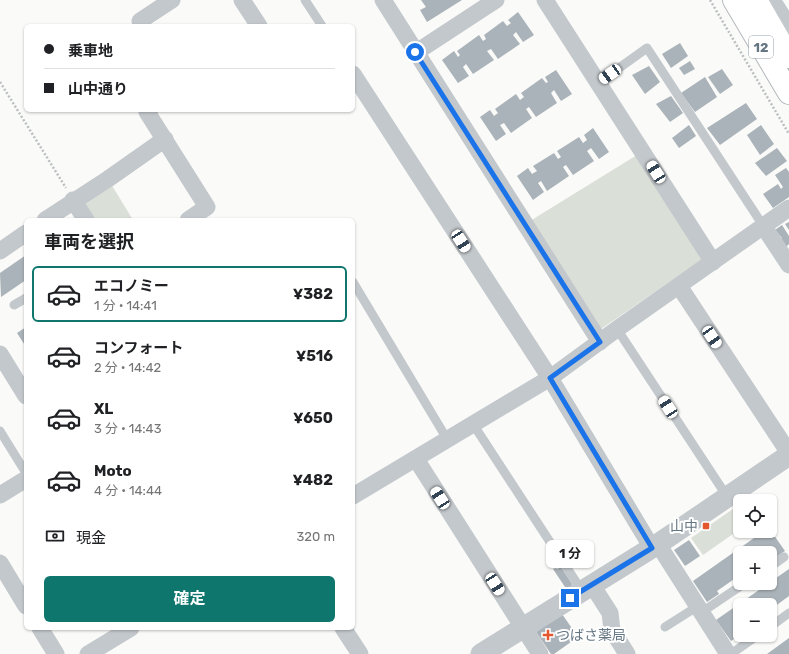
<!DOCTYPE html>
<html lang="ja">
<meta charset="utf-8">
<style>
body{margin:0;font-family:Rubik,"Noto Sans JP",sans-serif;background:#f2f2f2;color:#202124;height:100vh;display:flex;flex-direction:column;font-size:15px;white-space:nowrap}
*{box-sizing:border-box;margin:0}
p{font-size:13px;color:#757577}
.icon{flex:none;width:22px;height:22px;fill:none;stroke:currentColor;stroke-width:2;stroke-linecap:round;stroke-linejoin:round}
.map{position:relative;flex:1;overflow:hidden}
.side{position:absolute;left:24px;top:218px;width:331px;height:412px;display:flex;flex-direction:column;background:#fff;border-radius:6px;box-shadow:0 1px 3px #0004}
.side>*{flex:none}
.banner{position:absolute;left:24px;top:24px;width:331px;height:88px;border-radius:6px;box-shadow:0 1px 3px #0004;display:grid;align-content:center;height:88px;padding:0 20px;background:#fff}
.buttons{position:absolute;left:733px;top:494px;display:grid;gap:8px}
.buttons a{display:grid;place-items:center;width:44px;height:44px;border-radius:6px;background:#fff;box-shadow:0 1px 3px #0004;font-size:20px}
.end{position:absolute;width:18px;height:18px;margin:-9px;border:5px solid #1a73e8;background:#fff;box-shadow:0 0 0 2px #fff}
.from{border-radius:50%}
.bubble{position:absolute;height:28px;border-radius:6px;background:#fff;box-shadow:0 1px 3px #0004;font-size:13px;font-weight:700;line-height:28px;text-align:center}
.car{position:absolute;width:12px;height:24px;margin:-12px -6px;border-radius:5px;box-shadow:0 0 3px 1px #0007;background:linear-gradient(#fff 24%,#345 0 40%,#fff 0 76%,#345 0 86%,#fff 0)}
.banner b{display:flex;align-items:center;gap:14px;height:38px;font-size:15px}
.banner b+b{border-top:1px solid #e0e0e0}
.banner i{width:10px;height:10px;background:#202124}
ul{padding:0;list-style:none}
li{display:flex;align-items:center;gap:12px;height:56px;margin:0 8px 6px;padding:0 12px;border:2px solid transparent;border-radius:6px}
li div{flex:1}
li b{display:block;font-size:15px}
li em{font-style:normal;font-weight:700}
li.active{border-color:#0f766e}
li>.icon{width:36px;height:36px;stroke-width:1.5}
h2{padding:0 20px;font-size:18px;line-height:48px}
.pay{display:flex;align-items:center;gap:10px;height:44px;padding:0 20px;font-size:15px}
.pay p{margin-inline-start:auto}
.action{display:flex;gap:8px;margin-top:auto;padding:8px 20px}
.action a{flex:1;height:46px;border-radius:6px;background:#0f766e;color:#fff;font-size:16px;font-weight:700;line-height:46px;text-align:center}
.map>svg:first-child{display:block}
</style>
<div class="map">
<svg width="789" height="654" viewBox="0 0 789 654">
<rect width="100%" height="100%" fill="#fafaf8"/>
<g fill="#dadfd7">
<path d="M637,155l67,103 -103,71 -71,-108z"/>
<path d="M108,179l25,41h-47l-13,-20z"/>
<path d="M733,509l7,10v10l-37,26 -12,-17z"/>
</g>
<g fill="#aab3b9">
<path d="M421,0h41l-35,22 -7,-12 6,-3z"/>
<path d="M518,12l16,23 -11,7 -7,-10 -3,3 7,9 -22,15 -7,-10 -4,2 7,9 -21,14 -7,-10 -3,3 6,9 -11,7 -16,-23 12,-9 4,6 2,-2 -3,-4 22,-16 4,6 3,-2 -2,-4 19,-14 4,5 4,-3 -3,-3z"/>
<path d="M680,43l8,13 -17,12 -9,-14z"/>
<path d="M690,61l5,8 -11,6 -5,-7z"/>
<path d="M649,66l11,16 -15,12 -13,-19z"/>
<path d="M722,69l11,16 -13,9 -12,-17z"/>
<path d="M556,70l16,24 -11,7 -7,-11 -3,3 6,10 -21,14 -7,-10 -3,2 6,9 -21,15 -7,-10 -4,2 6,9 -10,7 -16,-24 10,-7 4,6 4,-3 -3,-4 21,-15 4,6 4,-3 -3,-4 21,-15 4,5 2,-1 -3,-5z"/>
<path d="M705,77l12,20 -22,15 -14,-19z"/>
<path d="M671,96l12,17 -13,9 -14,-18z"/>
<path d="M746,103l11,16 -37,26 -13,-17z"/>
<path d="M689,125l7,11 -17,12 -7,-10z"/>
<path d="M761,125l13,19 -14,11 -13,-20z"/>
<path d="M593,128l16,24 -10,7 -8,-11 -4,3 7,10 -21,14 -7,-10 -3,2 6,9 -22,15 -6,-10 -3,2 6,9 -11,8 -16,-24 11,-8 4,6 5,-3 -4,-5 21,-13 4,6 3,-2 -4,-6 22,-14 4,6 4,-3 -3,-5z"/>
<path d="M777,148l10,13 -21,15 -11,-13z"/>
<path d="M786,168l3,4v25l-16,11 -10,-14 15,-10 3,5 2,-2 -8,-12z"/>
<path d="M789,222v8l-4,-6z"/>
<path d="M782,225l7,11v8l-4,4 -6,-8 3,-2 -7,-8z"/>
<path d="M26,255v25l-25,17 -1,-24z"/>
<path d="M26,327v20l-9,-14z"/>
<path d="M764,531h7l14,20 -12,8 -3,-6h-30v22l-23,16 2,3 -12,8 -14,-21z"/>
<path d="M689,540l11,16 -15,10 -11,-16z"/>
<path d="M561,567l11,17 -1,3 -4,3 -14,-21 3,-1 1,1z"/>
<path d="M789,569v27l-19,14v-5h-30v30l-9,6 -15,-21z"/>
<path d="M562,614l16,23 -24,17h-3l-15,-22z"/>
<path d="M789,638v16h-22z"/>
</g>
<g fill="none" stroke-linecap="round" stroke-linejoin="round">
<defs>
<g id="primary">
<path d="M734,0l55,93"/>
<path d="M756,0l33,57"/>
</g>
</defs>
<use href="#primary" stroke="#b5babe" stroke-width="24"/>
<g stroke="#bbbfc2" stroke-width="2.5" stroke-dasharray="2 2" stroke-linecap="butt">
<path d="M710,0l79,134"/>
<path d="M0,82l66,106"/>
</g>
<g stroke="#c3c8cc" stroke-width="9">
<path d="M305,0l17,26"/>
<path d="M598,83l49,-35 117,179"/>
<path d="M353,282l94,157"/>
<path d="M14,305l12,-7"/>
<path d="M617,329l111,169"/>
<path d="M473,424l109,167"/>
<path d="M0,431l26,42"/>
<path d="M770,567l14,-10"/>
<path d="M702,612l43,-29"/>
<path d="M665,627l33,-21"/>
<path d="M770,627l19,-14"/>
<path d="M731,654l27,-19"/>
</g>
<g stroke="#c3c8cc" stroke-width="17">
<path d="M242,0l17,26"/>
<path d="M383,0l217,342"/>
<path d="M545,0l168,262"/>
<path d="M756,0l20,6 13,21"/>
<path d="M143,26l-3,-5 32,-21"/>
<path d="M415,53l81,-53"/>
<path d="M353,74l197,304 102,170"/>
<path d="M150,110l-3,2 60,95 -19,13"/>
<path d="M73,200l13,20"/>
<path d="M45,220l63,-41 57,-40"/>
<path d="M764,227l25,38"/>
<path d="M0,251l26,-18"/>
<path d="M679,286l110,167"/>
<path d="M0,354l26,42"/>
<path d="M416,459l124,195"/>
<path d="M0,495l26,-16"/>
<path d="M353,496l197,-118 67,-49 172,-121"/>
<path d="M658,544l70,110"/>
<path d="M0,563l26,43"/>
<path d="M592,585l18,28 2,17 15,24"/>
<path d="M40,628l16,26"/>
<path d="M343,628l17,26"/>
<path d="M88,654l43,-26"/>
</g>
<path stroke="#c3c8cc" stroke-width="21" d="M481,654l177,-110 131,-89"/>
<use href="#primary" stroke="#fff" stroke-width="22"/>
</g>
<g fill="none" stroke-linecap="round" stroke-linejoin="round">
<path stroke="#1a73e8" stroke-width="5" d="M415,52l185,290 -50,36 102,170 -82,50"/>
</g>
<g fill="#e4572e" stroke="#fff" stroke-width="1.5">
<rect x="702" y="522" width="8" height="8" rx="2"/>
<path d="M546 629h4v4h4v4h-4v4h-4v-4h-4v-4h4z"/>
</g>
<g text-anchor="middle" stroke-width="4" stroke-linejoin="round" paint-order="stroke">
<rect fill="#fff" stroke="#939fa8" stroke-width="1" x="749" y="36" width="24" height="22" rx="3"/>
<g font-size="13" font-weight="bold" fill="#657683">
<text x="761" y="52">12</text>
</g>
<g font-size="14" fill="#657683" stroke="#fff" text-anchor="end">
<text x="698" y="531">山中</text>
<text x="556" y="640" text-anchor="start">つばさ薬局</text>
</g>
</g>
</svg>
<div class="buttons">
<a><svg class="icon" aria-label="locate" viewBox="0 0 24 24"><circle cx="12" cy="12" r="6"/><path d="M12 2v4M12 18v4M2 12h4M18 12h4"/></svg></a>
<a>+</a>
<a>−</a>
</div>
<i class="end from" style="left:415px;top:52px"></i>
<i class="end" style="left:570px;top:598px"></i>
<div class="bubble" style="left:546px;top:540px;width:48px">1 分</div>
<i class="car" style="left:610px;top:74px;rotate:235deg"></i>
<i class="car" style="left:656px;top:172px;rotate:328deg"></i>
<i class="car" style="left:461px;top:241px;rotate:147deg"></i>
<i class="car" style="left:712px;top:337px;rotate:146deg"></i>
<i class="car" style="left:668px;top:407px;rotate:327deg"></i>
<i class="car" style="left:440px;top:498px;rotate:327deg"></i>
<i class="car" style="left:495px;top:584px;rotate:147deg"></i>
<div class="banner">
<b><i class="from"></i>乗車地</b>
<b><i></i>山中通り</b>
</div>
<section class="side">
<h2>車両を選択</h2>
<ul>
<li class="active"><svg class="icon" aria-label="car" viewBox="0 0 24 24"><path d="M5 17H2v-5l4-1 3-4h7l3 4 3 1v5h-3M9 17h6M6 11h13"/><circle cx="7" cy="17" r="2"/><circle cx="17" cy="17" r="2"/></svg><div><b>エコノミー</b><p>1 分 · 14:41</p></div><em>¥382</em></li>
<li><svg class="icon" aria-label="car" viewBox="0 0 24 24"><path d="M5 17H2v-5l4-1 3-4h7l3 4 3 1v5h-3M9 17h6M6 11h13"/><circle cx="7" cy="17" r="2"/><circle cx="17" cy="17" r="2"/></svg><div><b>コンフォート</b><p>2 分 · 14:42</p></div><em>¥516</em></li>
<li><svg class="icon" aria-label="car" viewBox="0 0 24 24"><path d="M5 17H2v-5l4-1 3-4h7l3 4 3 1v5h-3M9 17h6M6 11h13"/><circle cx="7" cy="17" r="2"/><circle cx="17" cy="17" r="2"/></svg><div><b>XL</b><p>3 分 · 14:43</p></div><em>¥650</em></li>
<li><svg class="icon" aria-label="car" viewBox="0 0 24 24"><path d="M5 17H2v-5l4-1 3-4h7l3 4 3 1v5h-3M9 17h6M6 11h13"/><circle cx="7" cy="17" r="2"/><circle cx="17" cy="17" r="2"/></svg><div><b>Moto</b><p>4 分 · 14:44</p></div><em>¥482</em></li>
</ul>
<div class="pay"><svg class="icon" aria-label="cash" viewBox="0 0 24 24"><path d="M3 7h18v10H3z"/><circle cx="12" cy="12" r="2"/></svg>現金<p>320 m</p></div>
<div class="action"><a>確定</a></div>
</section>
</div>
